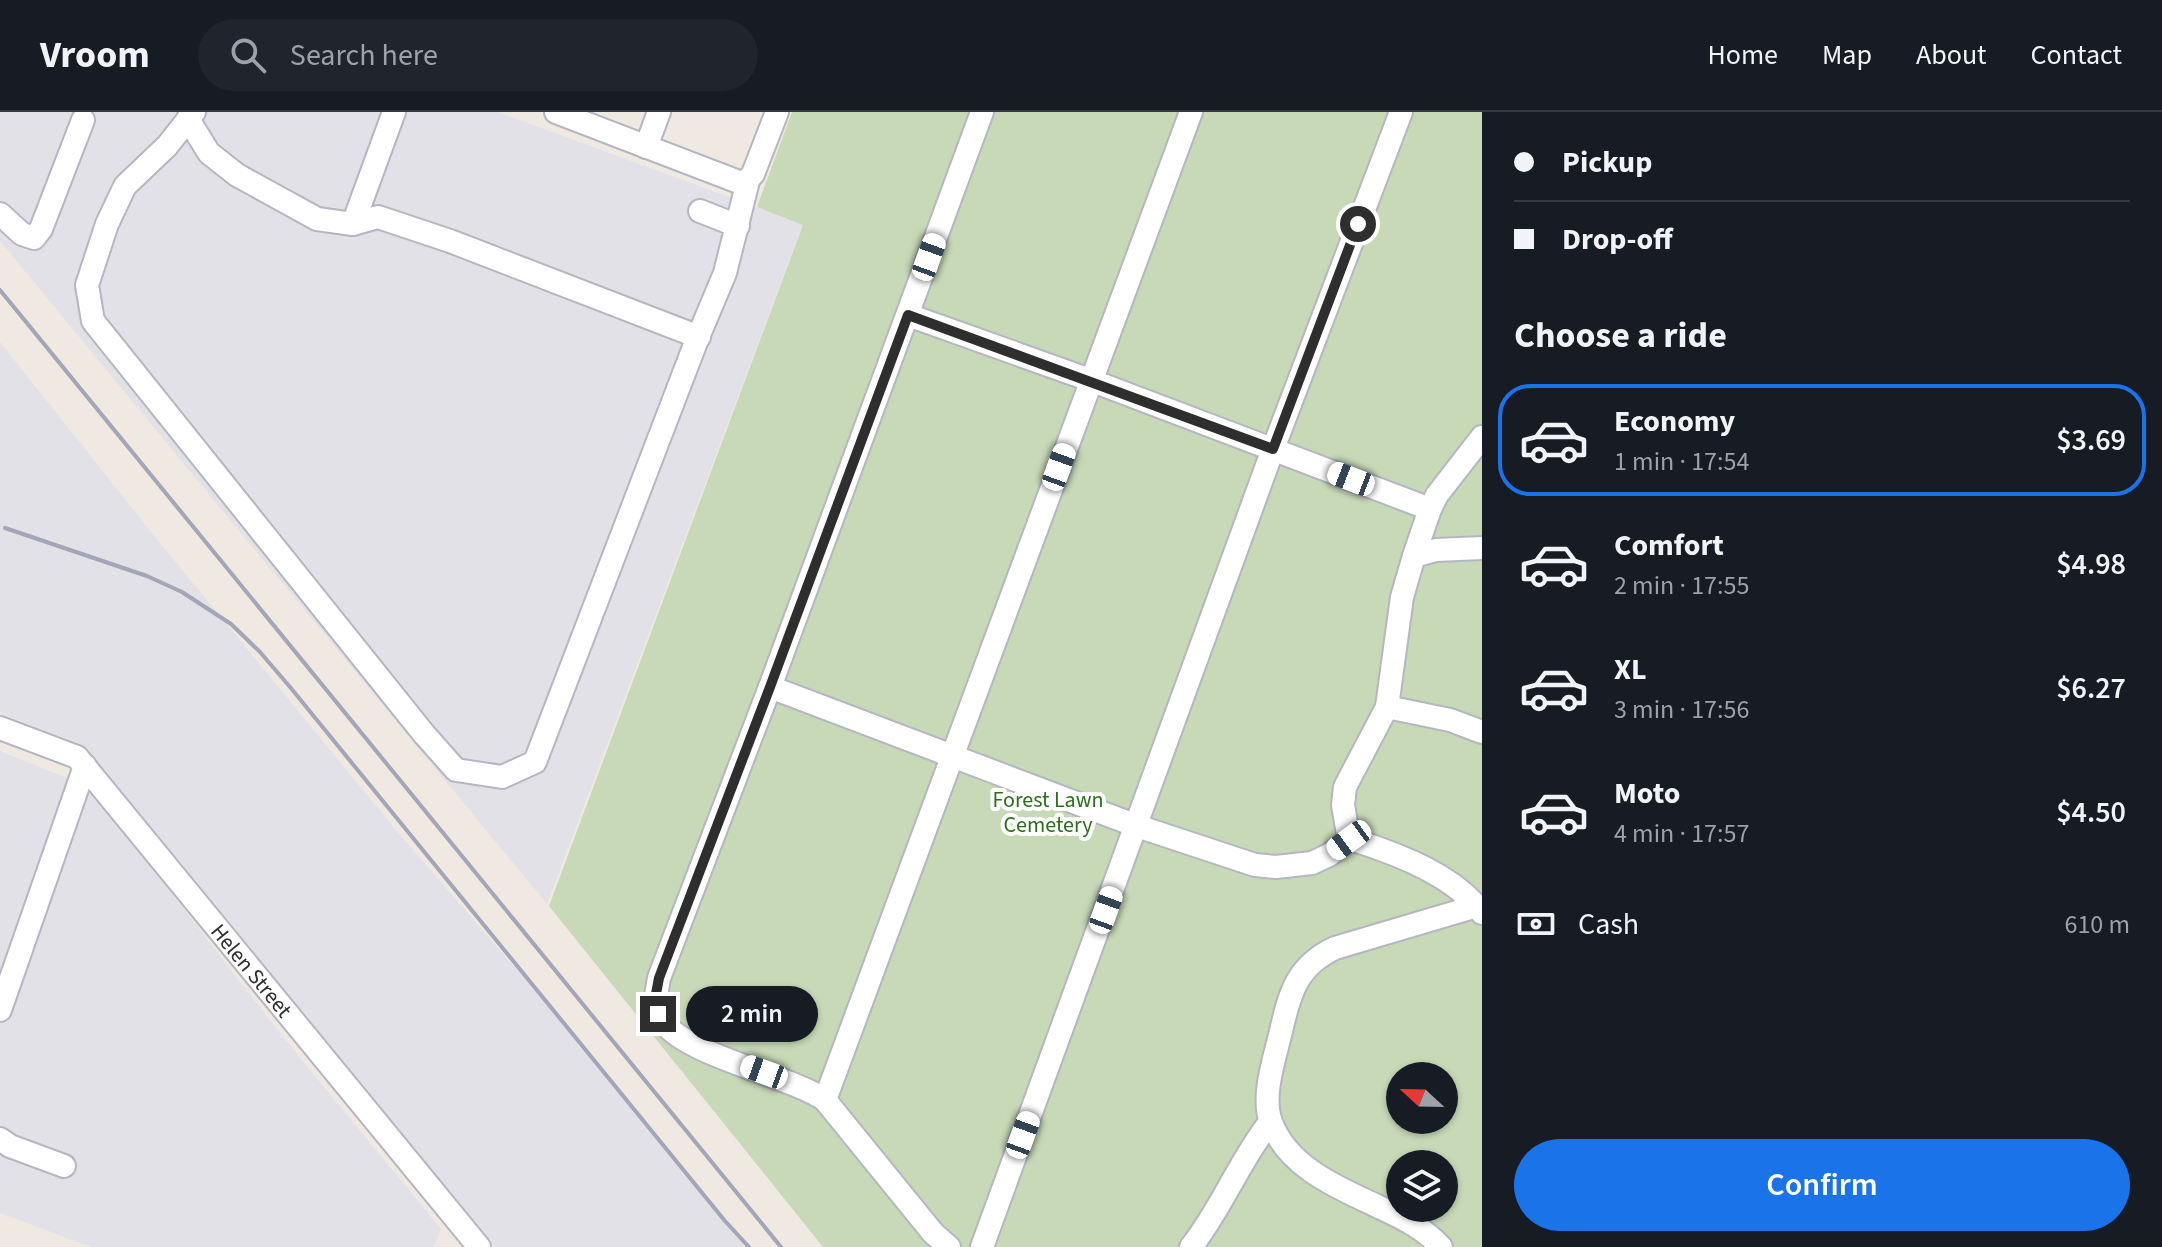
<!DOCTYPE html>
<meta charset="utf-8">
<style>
body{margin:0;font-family:"Source Sans 3",sans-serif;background:#20242c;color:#f1f3f6;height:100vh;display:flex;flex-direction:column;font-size:30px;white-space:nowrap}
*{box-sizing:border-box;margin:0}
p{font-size:26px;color:#9ea1a6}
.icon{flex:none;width:44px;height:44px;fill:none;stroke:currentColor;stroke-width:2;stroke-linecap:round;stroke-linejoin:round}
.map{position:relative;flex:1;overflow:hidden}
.sheet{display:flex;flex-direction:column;background:#171b24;width:680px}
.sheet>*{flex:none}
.guide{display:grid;align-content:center;height:176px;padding:0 32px;background:#171b24}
.needle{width:52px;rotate:292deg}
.fabs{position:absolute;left:1386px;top:950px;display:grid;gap:16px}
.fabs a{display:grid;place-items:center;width:72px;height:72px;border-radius:50%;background:#171b24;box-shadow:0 2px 6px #0004;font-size:40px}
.end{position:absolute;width:36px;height:36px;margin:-18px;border:10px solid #2e2e2e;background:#fff;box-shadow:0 0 0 4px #fff}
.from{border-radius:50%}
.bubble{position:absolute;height:56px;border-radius:28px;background:#171b24;box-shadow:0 2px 6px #0004;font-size:26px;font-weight:600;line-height:56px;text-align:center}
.car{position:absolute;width:24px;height:48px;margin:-24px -12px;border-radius:10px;box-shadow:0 0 6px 2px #0007;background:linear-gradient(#fff 24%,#345 0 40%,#fff 0 76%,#345 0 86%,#fff 0)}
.guide b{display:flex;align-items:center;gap:28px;height:76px;font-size:30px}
.guide b+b{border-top:2px solid #363941}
.guide i{width:20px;height:20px;background:#f1f3f6}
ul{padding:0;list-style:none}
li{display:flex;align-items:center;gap:24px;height:112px;margin:0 16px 12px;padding:0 16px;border:4px solid transparent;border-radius:32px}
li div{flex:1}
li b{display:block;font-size:30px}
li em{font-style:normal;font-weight:600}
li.active{border-color:#1a73e8}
li>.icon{width:72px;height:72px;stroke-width:1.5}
h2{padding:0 32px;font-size:36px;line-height:96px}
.pay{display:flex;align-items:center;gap:20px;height:88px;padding:0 32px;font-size:30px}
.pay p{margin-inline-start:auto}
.action{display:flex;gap:16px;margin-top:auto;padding:16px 32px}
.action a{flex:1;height:92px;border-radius:48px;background:#1a73e8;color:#fff;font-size:32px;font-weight:600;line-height:92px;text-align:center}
header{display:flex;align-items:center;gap:48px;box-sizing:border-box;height:112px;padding:0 40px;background:#171b24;border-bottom:2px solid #363941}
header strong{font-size:38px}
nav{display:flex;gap:44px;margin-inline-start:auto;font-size:28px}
.search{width:560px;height:72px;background:#20242c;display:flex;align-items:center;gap:20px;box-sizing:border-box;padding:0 28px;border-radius:44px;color:#9ea1a6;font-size:30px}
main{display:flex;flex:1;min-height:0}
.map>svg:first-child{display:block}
</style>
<header>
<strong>Vroom</strong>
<div class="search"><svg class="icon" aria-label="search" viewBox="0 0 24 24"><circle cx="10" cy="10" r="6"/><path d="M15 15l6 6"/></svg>Search here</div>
<nav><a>Home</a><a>Map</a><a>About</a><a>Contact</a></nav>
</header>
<main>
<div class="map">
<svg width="1482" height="1135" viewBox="0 0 1482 1135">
<rect width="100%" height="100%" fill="#efe9e1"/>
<g fill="#e3e1e8">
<path d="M0,0h498l305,112 -256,680 -547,-663z"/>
<path d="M0,230l155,195 241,293 140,162 212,255h-253l-266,-320 -147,-183 -82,-31z"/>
<path d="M0,639l89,36 194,250 158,192 -7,18h-343l-91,-34z"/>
</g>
<path fill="#c8d9b8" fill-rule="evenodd" d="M792,0h690v1135h-659l-274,-341 254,-681 -46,-18zM1400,964h44v44h-44zM1400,1052h44v44h-44z"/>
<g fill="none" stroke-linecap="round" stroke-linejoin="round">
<defs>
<g id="minor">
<path d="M194,0l-27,34 -42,40 -18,38 -20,61 6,36 331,413 32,36 46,7 33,-15 161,-420 29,-69 23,-92"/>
<path d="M556,0l188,72 9,-10 24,-62"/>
<path d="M188,7l21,34 28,22 80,44 36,5 25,-7 72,24 249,96"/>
<path d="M646,35l13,-35"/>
<path d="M700,99l38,15"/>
<path d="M0,102l22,20 12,4 7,-9 42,-109"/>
<path d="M353,112l41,-112"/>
<path d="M908,203l182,65 340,129"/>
<path d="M1414,444l16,-47 7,-14 45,-58"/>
<path d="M770,575l367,139 118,39 21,2 36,-4 17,-8 20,-15 8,1c43,14 98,35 125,72"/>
<path d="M1387,595l63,13 32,12"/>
<path id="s1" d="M0,616l77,29 402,490"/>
<path d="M1349,728l-6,-35 2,-18 42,-80 15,-110 12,-41 22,-6 46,-2"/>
<path d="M0,898l85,-244"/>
<path d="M825,988c-38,-26 -149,-46 -166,-85 -6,-12 -2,-24 0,-37l111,-291 212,-575"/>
<path d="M0,1027l10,7 54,20"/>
<path d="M949,1135l-16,-14 -108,-133 366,-988"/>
<path d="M982,1135l291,-798 128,-337"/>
<path d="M1191,1135c31,-39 48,-86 79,-125"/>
<path d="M1441,1135c-17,-19 -39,-29 -62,-40 -40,-19 -91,-39 -108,-85 -10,-26 4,-65 10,-91 9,-39 16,-65 54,-83l142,-42"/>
</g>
</defs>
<use href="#minor" stroke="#b4b7c1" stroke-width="26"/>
<use href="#minor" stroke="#fff" stroke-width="22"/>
<g stroke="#a3a6b8" stroke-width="4">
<path d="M0,178l781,957"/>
<path d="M5,416l142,48 35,16 49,32 29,28 30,35 435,534 24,26"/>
</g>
</g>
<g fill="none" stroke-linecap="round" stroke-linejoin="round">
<path stroke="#2e2e2e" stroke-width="10" d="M658,902l-3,-15 4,-21 111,-291 138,-372 365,134 85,-225"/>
</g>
<g text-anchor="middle" stroke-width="8" stroke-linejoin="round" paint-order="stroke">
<g font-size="22" fill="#2c6e1b" stroke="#fff">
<text x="1048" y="695">Forest Lawn<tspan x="1048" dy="25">Cemetery</tspan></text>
</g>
<g font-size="22" fill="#2e2e2e" stroke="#fff">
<text dy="8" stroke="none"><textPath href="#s1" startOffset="358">Helen Street</textPath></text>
</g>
</g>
</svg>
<div class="fabs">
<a><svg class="needle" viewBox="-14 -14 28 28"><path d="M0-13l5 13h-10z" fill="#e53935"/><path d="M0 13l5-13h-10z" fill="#9ea1a6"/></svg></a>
<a><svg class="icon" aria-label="layers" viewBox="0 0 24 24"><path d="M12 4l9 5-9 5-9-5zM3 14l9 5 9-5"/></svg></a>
</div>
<i class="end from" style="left:1358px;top:112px"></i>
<i class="end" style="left:658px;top:902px"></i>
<div class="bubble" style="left:686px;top:874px;width:132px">2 min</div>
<i class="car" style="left:929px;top:145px;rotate:20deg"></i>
<i class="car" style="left:1059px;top:355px;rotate:20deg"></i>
<i class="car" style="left:1351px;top:367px;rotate:291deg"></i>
<i class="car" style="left:1349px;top:728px;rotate:234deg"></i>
<i class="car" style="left:1106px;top:798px;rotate:20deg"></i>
<i class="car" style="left:764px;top:960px;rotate:290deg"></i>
<i class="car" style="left:1023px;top:1023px;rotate:20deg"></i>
</div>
<section class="sheet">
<div class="guide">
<b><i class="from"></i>Pickup</b>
<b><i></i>Drop-off</b>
</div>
<h2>Choose a ride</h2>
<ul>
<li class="active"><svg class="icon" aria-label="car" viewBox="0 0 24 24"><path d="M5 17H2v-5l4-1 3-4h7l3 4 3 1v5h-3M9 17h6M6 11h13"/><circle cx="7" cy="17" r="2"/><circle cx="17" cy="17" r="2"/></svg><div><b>Economy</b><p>1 min · 17:54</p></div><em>$3.69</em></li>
<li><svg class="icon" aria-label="car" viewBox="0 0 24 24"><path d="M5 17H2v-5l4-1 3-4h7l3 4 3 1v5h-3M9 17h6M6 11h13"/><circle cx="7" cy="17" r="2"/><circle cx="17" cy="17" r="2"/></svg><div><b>Comfort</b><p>2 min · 17:55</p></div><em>$4.98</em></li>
<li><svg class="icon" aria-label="car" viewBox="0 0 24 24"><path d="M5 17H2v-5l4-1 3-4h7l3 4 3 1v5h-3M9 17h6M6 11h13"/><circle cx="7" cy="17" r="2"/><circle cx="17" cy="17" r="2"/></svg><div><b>XL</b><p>3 min · 17:56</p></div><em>$6.27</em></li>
<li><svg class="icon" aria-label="car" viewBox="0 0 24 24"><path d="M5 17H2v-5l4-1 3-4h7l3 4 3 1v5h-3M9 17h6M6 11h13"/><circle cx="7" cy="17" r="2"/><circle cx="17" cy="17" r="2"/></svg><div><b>Moto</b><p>4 min · 17:57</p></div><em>$4.50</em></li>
</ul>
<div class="pay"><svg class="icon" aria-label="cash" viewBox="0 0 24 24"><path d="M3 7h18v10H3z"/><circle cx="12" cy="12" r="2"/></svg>Cash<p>610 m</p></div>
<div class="action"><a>Confirm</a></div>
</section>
</main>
